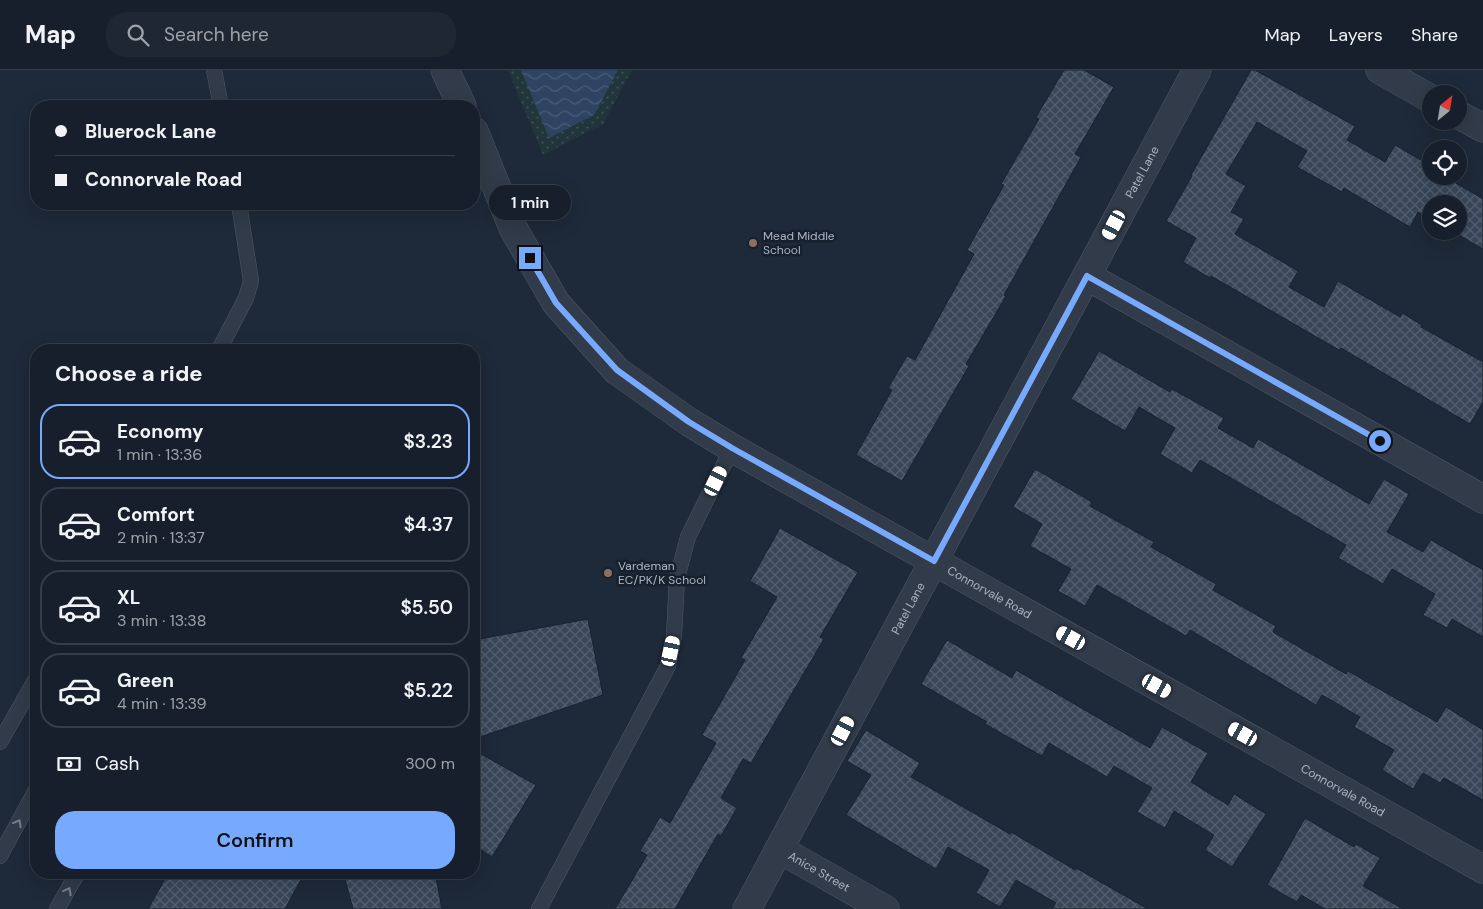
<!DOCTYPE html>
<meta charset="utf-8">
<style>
body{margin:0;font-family:"DM Sans",sans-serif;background:#1f2733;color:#f1f3f6;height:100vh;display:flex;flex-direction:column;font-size:19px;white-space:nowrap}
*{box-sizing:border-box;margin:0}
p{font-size:16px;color:#9ea2a9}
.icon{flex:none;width:28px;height:28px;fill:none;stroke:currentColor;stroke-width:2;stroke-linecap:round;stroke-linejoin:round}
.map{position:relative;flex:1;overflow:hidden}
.side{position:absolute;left:30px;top:274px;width:450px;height:535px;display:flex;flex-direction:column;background:#161f2b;border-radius:20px;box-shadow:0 5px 20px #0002,0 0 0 1px #353d47}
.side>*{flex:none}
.banner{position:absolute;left:30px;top:30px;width:450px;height:110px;border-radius:20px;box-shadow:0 5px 20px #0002,0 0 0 1px #353d47;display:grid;align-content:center;height:110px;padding:0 25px;background:#161f2b}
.needle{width:32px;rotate:30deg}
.tools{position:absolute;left:1422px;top:15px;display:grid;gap:10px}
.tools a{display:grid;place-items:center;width:45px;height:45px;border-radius:50%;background:#161f2b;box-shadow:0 5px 20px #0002,0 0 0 1px #353d47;font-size:25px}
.end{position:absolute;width:22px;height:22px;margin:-11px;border:6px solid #77a9ff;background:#111;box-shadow:0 0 0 2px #111}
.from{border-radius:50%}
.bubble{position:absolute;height:35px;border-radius:18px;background:#161f2b;box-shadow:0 5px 20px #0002,0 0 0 1px #353d47;font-size:16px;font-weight:600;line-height:35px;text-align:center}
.car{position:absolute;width:15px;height:30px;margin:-15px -8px;border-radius:6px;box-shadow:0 0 4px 1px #0007;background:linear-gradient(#fff 24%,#345 0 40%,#fff 0 76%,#345 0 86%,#fff 0)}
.banner b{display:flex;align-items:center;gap:18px;height:48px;font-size:19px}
.banner b+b{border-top:1px solid #353d47}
.banner i{width:12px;height:12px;background:#f1f3f6}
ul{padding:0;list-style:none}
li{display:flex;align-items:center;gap:15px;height:75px;margin:0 10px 8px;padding:0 15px;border:2px solid #353d47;border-radius:20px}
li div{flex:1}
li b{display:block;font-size:19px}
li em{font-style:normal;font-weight:600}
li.active{border-color:#77a9ff}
li>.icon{width:45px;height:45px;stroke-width:1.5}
h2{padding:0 25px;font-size:22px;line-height:60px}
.pay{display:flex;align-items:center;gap:12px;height:55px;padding:0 25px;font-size:19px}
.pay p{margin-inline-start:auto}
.button{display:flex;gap:10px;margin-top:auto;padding:10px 25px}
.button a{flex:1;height:58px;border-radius:20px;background:#77a9ff;color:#111;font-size:20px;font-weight:600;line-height:58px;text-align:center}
header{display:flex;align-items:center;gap:30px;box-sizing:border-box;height:70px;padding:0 25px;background:#161f2b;border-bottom:1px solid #353d47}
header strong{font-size:24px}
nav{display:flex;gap:28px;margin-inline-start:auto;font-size:18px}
.search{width:350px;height:45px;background:#1f2733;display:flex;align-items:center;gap:12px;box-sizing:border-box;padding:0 18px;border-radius:20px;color:#9ea2a9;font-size:19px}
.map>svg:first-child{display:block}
</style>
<header>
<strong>Map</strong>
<div class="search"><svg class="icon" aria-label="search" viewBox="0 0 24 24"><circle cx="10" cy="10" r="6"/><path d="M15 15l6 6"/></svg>Search here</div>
<nav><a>Map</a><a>Layers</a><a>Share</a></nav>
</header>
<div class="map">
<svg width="1483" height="839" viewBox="0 0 1483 839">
<defs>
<pattern id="grass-dots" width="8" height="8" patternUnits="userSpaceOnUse" patternTransform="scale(1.25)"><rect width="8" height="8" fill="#20363a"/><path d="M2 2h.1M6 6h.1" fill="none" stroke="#3e5155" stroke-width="1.8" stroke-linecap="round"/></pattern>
<pattern id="water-waves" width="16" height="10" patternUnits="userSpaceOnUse" patternTransform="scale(1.25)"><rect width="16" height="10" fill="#2f4462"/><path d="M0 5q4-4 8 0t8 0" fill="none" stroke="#4a5d77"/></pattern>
<pattern id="building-cross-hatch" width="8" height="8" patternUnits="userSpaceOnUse" patternTransform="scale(1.25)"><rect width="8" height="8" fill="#394759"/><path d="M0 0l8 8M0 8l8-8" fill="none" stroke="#535f6f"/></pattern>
</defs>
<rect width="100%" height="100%" fill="#1e2939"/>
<path fill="url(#grass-dots)" d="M508,0h124l-29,54 -60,31z"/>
<path fill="url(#water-waves)" d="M521,0h97l-24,45 -45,23z"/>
<g fill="url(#building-cross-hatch)" stroke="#19222f">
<path d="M1064,0h20l30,17 -39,67 6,3 -77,138 2,1 -40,68 3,2 -67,115 -46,-26 36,-65 -4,-2 19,-32 8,4 59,-106 -7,-4 37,-65 -3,-1 38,-65 -3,-2z"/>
<path d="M1251,0h4l100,56 -8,14 38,22 10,-17 36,21v10h13l39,23v50l-31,-18h7v-27h-28v15l-13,-7 -8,15 -66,-39 -2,4 -45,-25 10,-16 -50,-29 -31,52 20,12 -15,26 13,7 -9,15 63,37 -9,16 35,20 14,-26 62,36 2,-4 20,12 -1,2 62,35v40l-13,22 -129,-76 -2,2 -128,-74 -1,2 -27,-16 13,-24 -30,-17 26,-45 -1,-1z"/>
<path d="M1099,281l71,41 2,-3 52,29 -6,10 35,20 5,-9 111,65 15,-25 25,15 -22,38 36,20 8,-12 52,30v67l-31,-18 -5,9 -24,-13 12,-21 -43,-25 -9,15 -45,-26 8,-13 -146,-85 -8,13 -32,-19 15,-26 -36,-21 -14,24 -54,-32z"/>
<path d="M1035,399l57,33 -2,4 64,36 -3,5 65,37 -3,6 63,36 -3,6 73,42 2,-3 89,51 9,-15 37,23v70l-39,-22 -4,5 -17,-10 -10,16 -31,-19 12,-20 -40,-23 6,-10 -38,-22 -6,10 -126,-75 -4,6 -89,-51 -12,21 -27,-15 13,-22 -41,-23 12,-22 -29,-17z"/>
<path d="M780,458l78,44 -38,65 4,2 -73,124 -8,-4 -22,39 16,10 -16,28 -3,-2 -43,75h-60l32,-54 -7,-4 20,-34 10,6 46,-80 -14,-8 43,-75 -4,-2 36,-61 -27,-16z"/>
<path d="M588,549l15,76 -129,44v-99z"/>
<path d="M947,570l65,38 4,-8 134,78 12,-21 46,26 -17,29 37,23 6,-11 32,20 -34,53 -27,-17 9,-15 -40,-24 -9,17 -28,-16 15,-24 -38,-22 -7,11 -58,-34 -7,13 -57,-32 2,-2 -66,-38z"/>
<path d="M866,660l54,33 -9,14 99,57 1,-2 64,38 1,-2 72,41h-96l4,-6 -40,-23 -16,27 -24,-14 13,-23 -41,-23 -12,22 -90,-54 25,-40 -24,-14z"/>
<path d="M474,680l62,35 -44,72 -18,-12z"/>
<path d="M1305,748l49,29 2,-3 24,14 -17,28 40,23h-78l-24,-14 -4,7 -30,-17z"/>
<path d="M169,802h136l-20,37h-137z"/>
<path d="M343,802h92l7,37h-89z"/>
</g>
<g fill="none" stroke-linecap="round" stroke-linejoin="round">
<defs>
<g id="lane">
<path d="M214,0l7,36"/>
<path d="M219,280l27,-52 5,-17 -12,-77"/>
<path d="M0,672l36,-63"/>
<path d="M0,786l36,-66"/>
<path d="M57,839l21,-37"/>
<path d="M539,839l129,-243 6,-30 3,-58 11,-41 44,-89"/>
</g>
<g id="street">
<path d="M445,0l17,36"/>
<path d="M1380,0l51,29"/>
<path d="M1459,45l24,13"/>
<path id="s1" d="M474,61l39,97 43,75 61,68 72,51 43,26 751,421"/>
<path d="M1087,206l396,223"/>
<path id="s2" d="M779,779l106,60"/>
<path id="s3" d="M747,839l450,-839"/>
</g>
</defs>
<use href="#lane" stroke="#4f5867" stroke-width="16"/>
<use href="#street" stroke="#4f5867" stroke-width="29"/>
<use href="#lane" stroke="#313b49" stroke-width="15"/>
<use href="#street" stroke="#313b49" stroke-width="28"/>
</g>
<defs><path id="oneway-chevron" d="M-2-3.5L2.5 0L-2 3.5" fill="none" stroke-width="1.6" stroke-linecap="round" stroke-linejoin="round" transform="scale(1.25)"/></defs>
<g stroke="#747e8e">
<use href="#oneway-chevron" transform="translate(18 753) rotate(-61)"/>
<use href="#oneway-chevron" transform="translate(68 821) rotate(-61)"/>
</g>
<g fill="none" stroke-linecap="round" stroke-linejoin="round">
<path stroke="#77a9ff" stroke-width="6" d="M530,188l26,45 61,67 72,52 43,26 202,113 153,-285 293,165"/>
</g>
<g fill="#8d6e63" stroke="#17202d" stroke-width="2">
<circle cx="753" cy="173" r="5"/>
<circle cx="608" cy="503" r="5"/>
</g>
<g text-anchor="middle" stroke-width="5" stroke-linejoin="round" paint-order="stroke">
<g font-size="12" fill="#abb5c6" stroke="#17202d">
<text dy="4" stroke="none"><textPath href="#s3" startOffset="836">Patel Lane</textPath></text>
<text dy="4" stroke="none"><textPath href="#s1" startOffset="716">Connorvale Road</textPath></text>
<text dy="4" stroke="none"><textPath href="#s3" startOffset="341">Patel Lane</textPath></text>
<text dy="4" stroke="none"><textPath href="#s1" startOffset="1121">Connorvale Road</textPath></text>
<text dy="4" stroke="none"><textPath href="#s2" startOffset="46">Anice Street</textPath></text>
</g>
<g font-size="12" fill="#abb5c6" stroke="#17202d" text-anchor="start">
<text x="763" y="170">Mead Middle<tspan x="763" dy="14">School</tspan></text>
<text x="618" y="500">Vardeman<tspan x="618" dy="14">EC/PK/K School</tspan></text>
</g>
</g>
</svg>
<div class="tools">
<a><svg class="needle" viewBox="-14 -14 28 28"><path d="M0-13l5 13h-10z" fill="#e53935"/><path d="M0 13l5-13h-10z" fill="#9ea2a9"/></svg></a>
<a><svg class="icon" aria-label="locate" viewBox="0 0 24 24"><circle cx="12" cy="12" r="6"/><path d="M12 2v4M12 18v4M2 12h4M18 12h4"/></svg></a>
<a><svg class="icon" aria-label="layers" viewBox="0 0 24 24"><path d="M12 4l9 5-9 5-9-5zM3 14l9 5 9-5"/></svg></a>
</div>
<i class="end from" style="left:1380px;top:371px"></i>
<i class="end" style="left:530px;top:188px"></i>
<div class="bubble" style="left:489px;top:115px;width:82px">1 min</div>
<i class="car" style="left:1114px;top:155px;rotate:208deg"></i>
<i class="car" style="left:716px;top:411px;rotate:26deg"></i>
<i class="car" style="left:1071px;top:568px;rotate:299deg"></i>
<i class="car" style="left:671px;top:581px;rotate:12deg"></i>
<i class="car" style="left:1157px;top:616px;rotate:119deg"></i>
<i class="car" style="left:843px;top:661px;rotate:28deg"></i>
<i class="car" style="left:1243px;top:664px;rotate:299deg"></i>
<div class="banner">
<b><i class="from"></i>Bluerock Lane</b>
<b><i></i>Connorvale Road</b>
</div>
<section class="side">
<h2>Choose a ride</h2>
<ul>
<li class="active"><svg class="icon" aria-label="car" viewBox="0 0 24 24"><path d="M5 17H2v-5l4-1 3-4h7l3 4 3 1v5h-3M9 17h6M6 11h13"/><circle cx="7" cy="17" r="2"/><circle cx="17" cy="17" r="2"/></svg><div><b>Economy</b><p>1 min · 13:36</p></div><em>$3.23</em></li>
<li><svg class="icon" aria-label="car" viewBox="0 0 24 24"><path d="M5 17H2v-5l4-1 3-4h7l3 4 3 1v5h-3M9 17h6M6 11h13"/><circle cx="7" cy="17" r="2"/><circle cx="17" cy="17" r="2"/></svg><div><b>Comfort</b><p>2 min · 13:37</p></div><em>$4.37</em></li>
<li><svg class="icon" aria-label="car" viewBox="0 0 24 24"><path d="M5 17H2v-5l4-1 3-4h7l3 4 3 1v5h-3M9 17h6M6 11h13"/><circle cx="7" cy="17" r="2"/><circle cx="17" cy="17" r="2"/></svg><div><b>XL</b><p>3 min · 13:38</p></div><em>$5.50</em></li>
<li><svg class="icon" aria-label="car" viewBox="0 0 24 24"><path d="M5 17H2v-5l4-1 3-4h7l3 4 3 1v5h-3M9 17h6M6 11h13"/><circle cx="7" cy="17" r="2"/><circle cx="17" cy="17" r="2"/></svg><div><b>Green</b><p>4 min · 13:39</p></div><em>$5.22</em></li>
</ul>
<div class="pay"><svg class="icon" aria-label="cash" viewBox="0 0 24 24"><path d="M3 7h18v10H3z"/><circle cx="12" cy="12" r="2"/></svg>Cash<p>300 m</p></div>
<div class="button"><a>Confirm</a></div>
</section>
</div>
